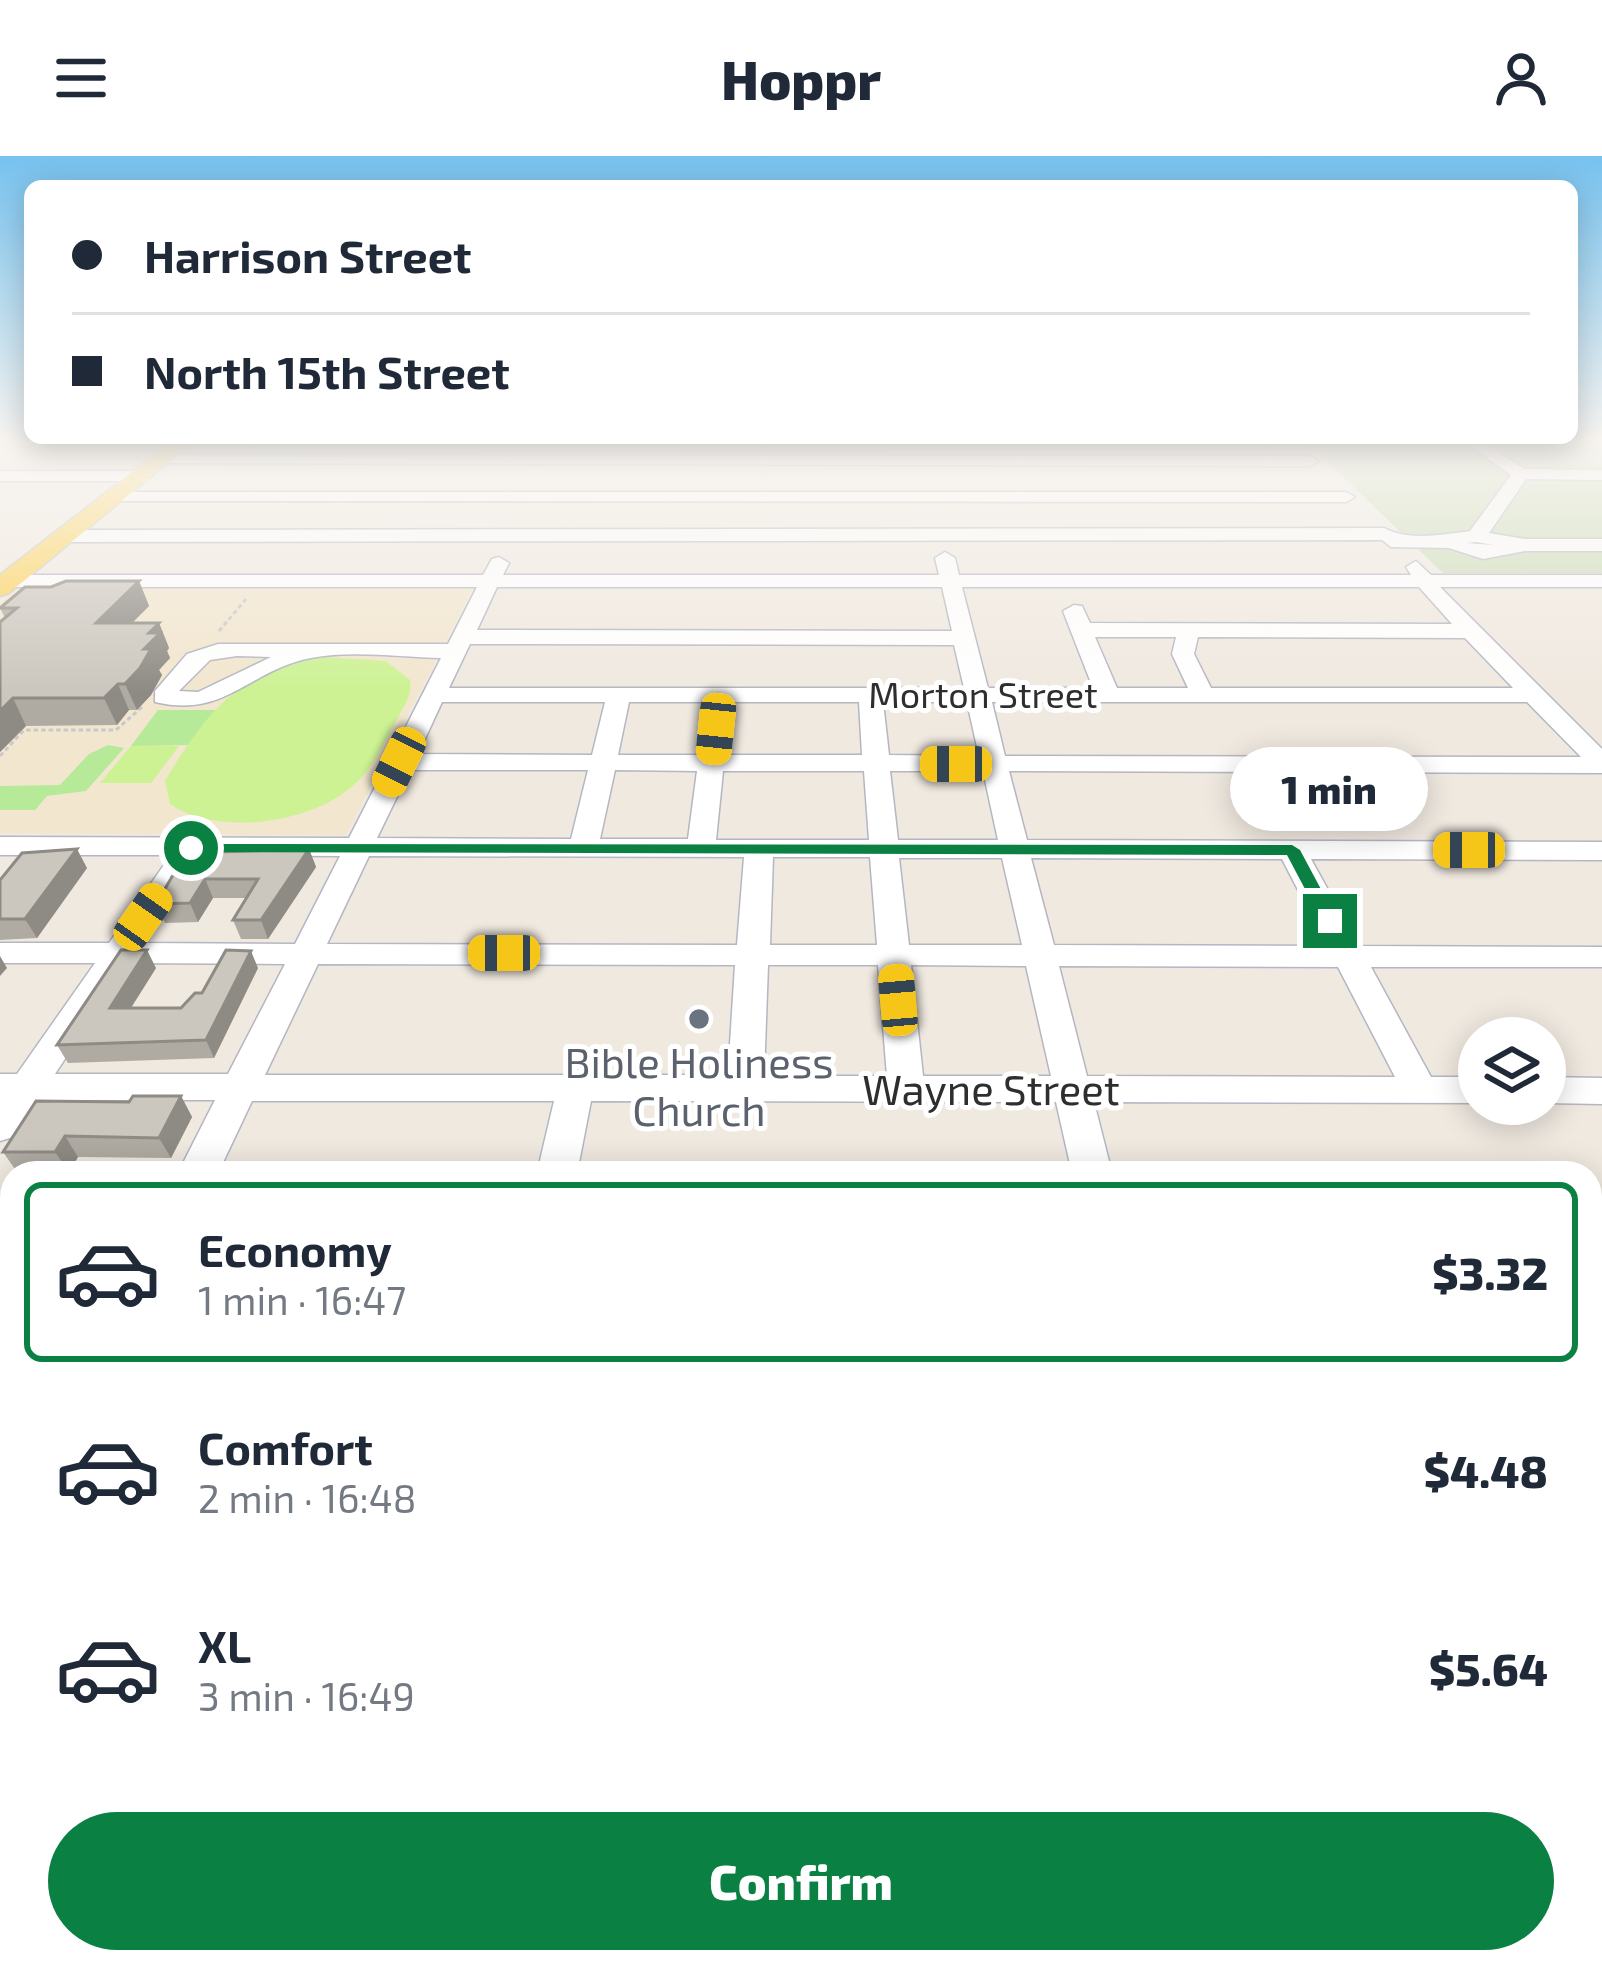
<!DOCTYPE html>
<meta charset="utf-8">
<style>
body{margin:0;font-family:"Exo 2",sans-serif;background:#f6f6f7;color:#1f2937;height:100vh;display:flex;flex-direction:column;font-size:45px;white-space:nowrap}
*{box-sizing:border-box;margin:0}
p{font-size:39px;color:#747a83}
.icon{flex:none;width:66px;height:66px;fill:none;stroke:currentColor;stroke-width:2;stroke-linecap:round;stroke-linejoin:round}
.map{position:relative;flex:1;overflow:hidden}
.panel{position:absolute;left:0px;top:1005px;width:1602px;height:813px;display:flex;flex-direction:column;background:#fff;border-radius:36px 36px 0 0;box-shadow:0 6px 30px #0003}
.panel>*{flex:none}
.top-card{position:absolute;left:24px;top:24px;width:1554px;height:264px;border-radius:18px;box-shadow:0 6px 30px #0003;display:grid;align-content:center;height:264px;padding:0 48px;background:#fff}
.controls{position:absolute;left:1458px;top:861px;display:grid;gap:24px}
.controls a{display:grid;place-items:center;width:108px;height:108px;border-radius:50%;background:#fff;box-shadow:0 6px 30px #0003;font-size:60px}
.end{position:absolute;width:54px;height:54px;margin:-27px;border:15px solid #0b8043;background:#fff;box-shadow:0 0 0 6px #fff}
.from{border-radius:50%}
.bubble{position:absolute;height:84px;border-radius:42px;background:#fff;box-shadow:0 6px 30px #0003;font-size:39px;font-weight:800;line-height:84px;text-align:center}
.car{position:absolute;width:36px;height:72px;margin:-36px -18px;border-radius:15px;box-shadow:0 0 9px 3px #0007;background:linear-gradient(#f5c518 24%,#345 0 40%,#f5c518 0 76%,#345 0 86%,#f5c518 0)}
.top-card b{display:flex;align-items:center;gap:42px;height:114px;font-size:45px}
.top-card b+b{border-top:3px solid #e0e1e3}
.top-card i{width:30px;height:30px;background:#1f2937}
ul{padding:21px 0 0;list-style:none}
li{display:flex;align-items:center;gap:36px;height:180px;margin:0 24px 18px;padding:0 24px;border:6px solid transparent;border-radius:18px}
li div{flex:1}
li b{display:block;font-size:45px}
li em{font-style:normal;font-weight:800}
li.on{border-color:#0b8043}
li>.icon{width:108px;height:108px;stroke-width:1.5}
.primary-button{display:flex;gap:24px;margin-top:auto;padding:24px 48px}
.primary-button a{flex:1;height:138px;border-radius:72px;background:#0b8043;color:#fff;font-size:48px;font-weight:800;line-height:138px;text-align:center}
header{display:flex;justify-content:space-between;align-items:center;height:156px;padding:0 48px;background:#fff;font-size:54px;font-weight:800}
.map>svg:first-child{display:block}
</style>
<header><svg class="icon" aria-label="menu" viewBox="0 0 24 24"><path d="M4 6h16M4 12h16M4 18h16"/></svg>Hoppr<svg class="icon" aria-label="person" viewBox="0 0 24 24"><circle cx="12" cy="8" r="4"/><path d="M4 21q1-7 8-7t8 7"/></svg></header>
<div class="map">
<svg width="1602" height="1817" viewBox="0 0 1602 1817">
<rect width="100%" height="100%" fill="#f0e9e0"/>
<path fill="#f2e6ce" d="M474,430l-128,249 -346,-2v-232l12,-9 15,-5z"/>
<g fill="#b6ea98">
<path d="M158,554h59l-26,35 -60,1z"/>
<path d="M108,589l16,3 -38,43 -39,5 -12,14h-35v-24l60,-1 29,-31z"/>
</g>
<path fill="#c9dbb5" d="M1303,282h299v135h-159z"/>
<g fill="#ccf294">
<path d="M324,501l62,4 24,19c3,15 -8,29 -15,43 -10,18 -20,40 -34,55 -40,45 -142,60 -191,26l-5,-23c41,-69 77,-114 159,-124z"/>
<path d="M131,590h48l-28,37h-51z"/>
</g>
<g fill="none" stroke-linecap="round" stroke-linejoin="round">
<defs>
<g id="minor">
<path d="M1459,282h19l46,31 78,1v10l-76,-1 -37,54 36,6h77v12h-77l-42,8 -34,-11 -58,-1 -9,-7 -1317,2 -9,-6 9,-6 1319,-2c24,13 56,7 86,3l41,-56zM1476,386l18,3 -28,-2z"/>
<path d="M160,299l1150,1 8,5 -8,5 -1156,-3v-6z"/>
<path d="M0,315h139l9,5 -9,5h-139z"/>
<path d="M114,336h1232l9,5 -9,5 -1238,-1 -3,-4z"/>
<path d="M945,396l10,6 4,17h452l-5,-8 10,-6 15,14h171v12h-162l162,162v24l-593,-2 18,69 575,2v18l-291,-1 48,87 243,1v20h-231l60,110h48v26l-385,-1 18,71h-40l-16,-71 -465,-1 -14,72h-40l17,-72h-302l-34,72h-40l37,-73h-177l-25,37 -13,4v-67h17l78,-111h-95v-20h109l62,-88h-171v-18l349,1 92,-180c-41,-1 -90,-8 -130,0 -63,12 -85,61 -156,44v-11l32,-37 31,-10h230l29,-57h-477v-12h483l9,-16 7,-2 10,6 -6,12h436l-4,-17zM497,431h445l10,44 -475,-1zM962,431h457l33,37 -362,-1 -8,-17 -8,-1 -11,6 30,77h-105zM1095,481h81l-4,17 16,34h-71zM1198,481l267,1 48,50h-302l-17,-34zM470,488l484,1 10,43h-515zM237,500l34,1 -73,35 -19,-1 31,-31zM442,546h163l-13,53 -174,-1zM629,546h77l-7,53h-81zM730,546h129l3,53h-137zM883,546h84l12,54 -90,-1zM992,546h535l54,55 -576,-1zM410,614h178l-17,69 -194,-1zM615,614l82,1 -9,68h-88zM723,615h141l5,69h-153zM890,615h93l15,69h-100zM200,699l140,1 -45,88 -153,-1zM369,700l375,1 -7,88 -410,-1zM773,701h97l7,88h-107zM899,702h103l20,87h-113zM1031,702l251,1 45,87 -273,-1zM128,807l157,1 -57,110h-173zM318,808l417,1 -7,110h-463zM768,809h110l9,111h-123zM911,809l115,1 25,110h-128zM1059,810l279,1 57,110 -308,-1z"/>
<path d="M1545,921l57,1v26l-57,-1z"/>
<rect x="1590" y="1095" width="12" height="34"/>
<path d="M0,1323h12v119l-12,5v-71l12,-5h-12z"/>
<rect x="1590" y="1329" width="12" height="48"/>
<path d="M1590,1640l12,5v85l-12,-5z"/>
<path d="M12,1669v62l-12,1v-62z"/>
<path d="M142,1806h64l-2,11h-66z"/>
<path d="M439,1806h64l-1,11h-66z"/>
<path d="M856,1806h64l2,11h-66z"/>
<path d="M1241,1806h64l4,11h-66z"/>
</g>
<path id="major" d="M176,282h22l-189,155 -9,3v-21z"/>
</defs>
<use href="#minor" stroke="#b4b6c2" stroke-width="3"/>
<use href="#major" stroke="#c9c9c9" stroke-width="3"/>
<g stroke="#c9c9c9" stroke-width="3" stroke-dasharray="4.5 3" stroke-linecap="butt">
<path d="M219,475l27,-32"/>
<path d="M0,600l24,-26h92l26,-23"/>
</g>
<use href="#minor" fill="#fff" fill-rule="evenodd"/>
<use href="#major" fill="#fdd358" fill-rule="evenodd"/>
</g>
<g fill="#afaba3">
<path d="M139,425l10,25 -17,17h27l10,25 -2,3 3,7 -11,12 3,5 -11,20 -14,15h-8l-12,15 -91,1 -26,26 5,-134 -5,-10 51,-21z"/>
<path d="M309,693l7,18 -48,72h-27l-8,-19 14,-22h-34l-15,24 -33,1 -9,-19 30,-51z"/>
<path d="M87,712l-50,70 -37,2v-60z"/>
<path d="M156,812l-25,40h50l21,-15 56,-25 -44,90 -146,5 -11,-18z"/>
<path d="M181,940l11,21 -21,41 -93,-1 -9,15h-52l-14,-20 126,-50z"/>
<path d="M0,1042l12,1v104h-12v-39h3l-1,-21h-2z"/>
<path d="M0,1190h12v67l-12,-1z"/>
</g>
<g fill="#8e8b85">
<path d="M139,425l10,25 -42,42 -11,-25z"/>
<path d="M159,467l10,25 -2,3 3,7 -11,12 3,5 -11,20 -14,15 -12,-26 19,-35 5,-16z"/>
<path d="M118,528l11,26 -12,15 -13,-27z"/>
<path d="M13,542l13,28 -26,26v-41z"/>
<path d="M77,693l10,19 -50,70 -12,-19z"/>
<path d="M309,693l7,18 -48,72 -7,-19z"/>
<path d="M205,723l8,19 -15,24 -8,-19z"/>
<path d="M147,794l9,18 -36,57 -10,-17z"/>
<path d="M251,795l7,17 -44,90 -8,-18z"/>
<path d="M0,800l7,12 -7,8z"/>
<path d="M181,940l11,21 -21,41 -12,-20z"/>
<path d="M65,980l13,21 -9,15 -14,-20z"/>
<path d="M12,1218v36l-12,-13z"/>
</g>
<g fill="#cbc7be" stroke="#8e8b85" stroke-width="3">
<path d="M66,425h73l-43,42h63l-10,10h11l-16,16h7l-11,19 -15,16h-7l-14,14h-91l-13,13v-89l17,-14h-17l25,-21h26z"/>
<path d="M77,693l-52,70h-25v-39l22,-27z"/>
<path d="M309,693l-48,71h-28l25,-41h-53l-15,24 -34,1 30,-51z"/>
<path d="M121,794h26l-37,58h71l14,-15h7l24,-43 25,1 -45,89 -149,5z"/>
<path d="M133,940h48l-22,42 -94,-2 -10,16h-52l33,-51 93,1z"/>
<path d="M0,1042l12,1v87h-12v-22h3z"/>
<path d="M0,1190h12v15l-4,7h4v6l-12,21z"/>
</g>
<linearGradient id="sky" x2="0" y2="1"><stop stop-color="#76c2ef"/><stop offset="0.53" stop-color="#f8f5f1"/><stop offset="1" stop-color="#f8f5f1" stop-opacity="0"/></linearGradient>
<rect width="1602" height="536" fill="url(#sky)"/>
<path fill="#0b8043" d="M185,688l1107,1 8,5 38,71 -14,4 -37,-70 -1096,-3 -6,-1z"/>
<circle fill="#6b7280" stroke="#fff" stroke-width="4.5" cx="699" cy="863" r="12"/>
<g text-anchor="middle" stroke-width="10" stroke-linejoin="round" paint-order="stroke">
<g font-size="36" fill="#2e2e2e" stroke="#fff">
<text x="983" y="552">Morton Street</text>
</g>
<g font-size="42" fill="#5b616d" stroke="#fff">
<text x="699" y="922">Bible Holiness<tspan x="699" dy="48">Church</tspan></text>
</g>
<g font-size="42" fill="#2e2e2e" stroke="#fff">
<text x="991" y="949">Wayne Street</text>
</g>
</g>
</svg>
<div class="controls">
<a><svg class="icon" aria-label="layers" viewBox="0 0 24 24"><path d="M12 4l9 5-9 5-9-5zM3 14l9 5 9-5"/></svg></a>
</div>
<i class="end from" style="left:191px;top:692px"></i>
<i class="end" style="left:1330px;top:765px"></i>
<div class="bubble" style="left:1230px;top:591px;width:198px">1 min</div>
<i class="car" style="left:716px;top:573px;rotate:186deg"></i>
<i class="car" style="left:399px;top:606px;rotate:206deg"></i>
<i class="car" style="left:956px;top:608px;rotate:270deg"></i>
<i class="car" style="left:1469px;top:694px;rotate:270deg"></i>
<i class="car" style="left:143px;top:761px;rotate:35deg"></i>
<i class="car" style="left:504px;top:797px;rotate:270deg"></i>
<i class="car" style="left:898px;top:844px;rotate:355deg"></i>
<div class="top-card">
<b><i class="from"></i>Harrison Street</b>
<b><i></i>North 15th Street</b>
</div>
<section class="panel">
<ul>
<li class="on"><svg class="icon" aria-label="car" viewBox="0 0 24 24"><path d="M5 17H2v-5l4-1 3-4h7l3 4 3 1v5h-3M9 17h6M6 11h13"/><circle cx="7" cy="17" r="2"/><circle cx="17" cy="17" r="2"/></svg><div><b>Economy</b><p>1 min · 16:47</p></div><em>$3.32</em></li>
<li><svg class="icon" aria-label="car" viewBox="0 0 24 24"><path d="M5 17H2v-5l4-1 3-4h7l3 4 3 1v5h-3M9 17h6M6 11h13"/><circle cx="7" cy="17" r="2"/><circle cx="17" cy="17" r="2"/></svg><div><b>Comfort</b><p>2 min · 16:48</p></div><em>$4.48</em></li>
<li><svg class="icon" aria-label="car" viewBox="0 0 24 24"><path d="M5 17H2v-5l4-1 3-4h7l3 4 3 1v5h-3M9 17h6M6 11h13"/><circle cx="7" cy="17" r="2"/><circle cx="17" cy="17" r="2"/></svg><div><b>XL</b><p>3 min · 16:49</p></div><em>$5.64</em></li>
</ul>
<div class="primary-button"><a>Confirm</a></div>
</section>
</div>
